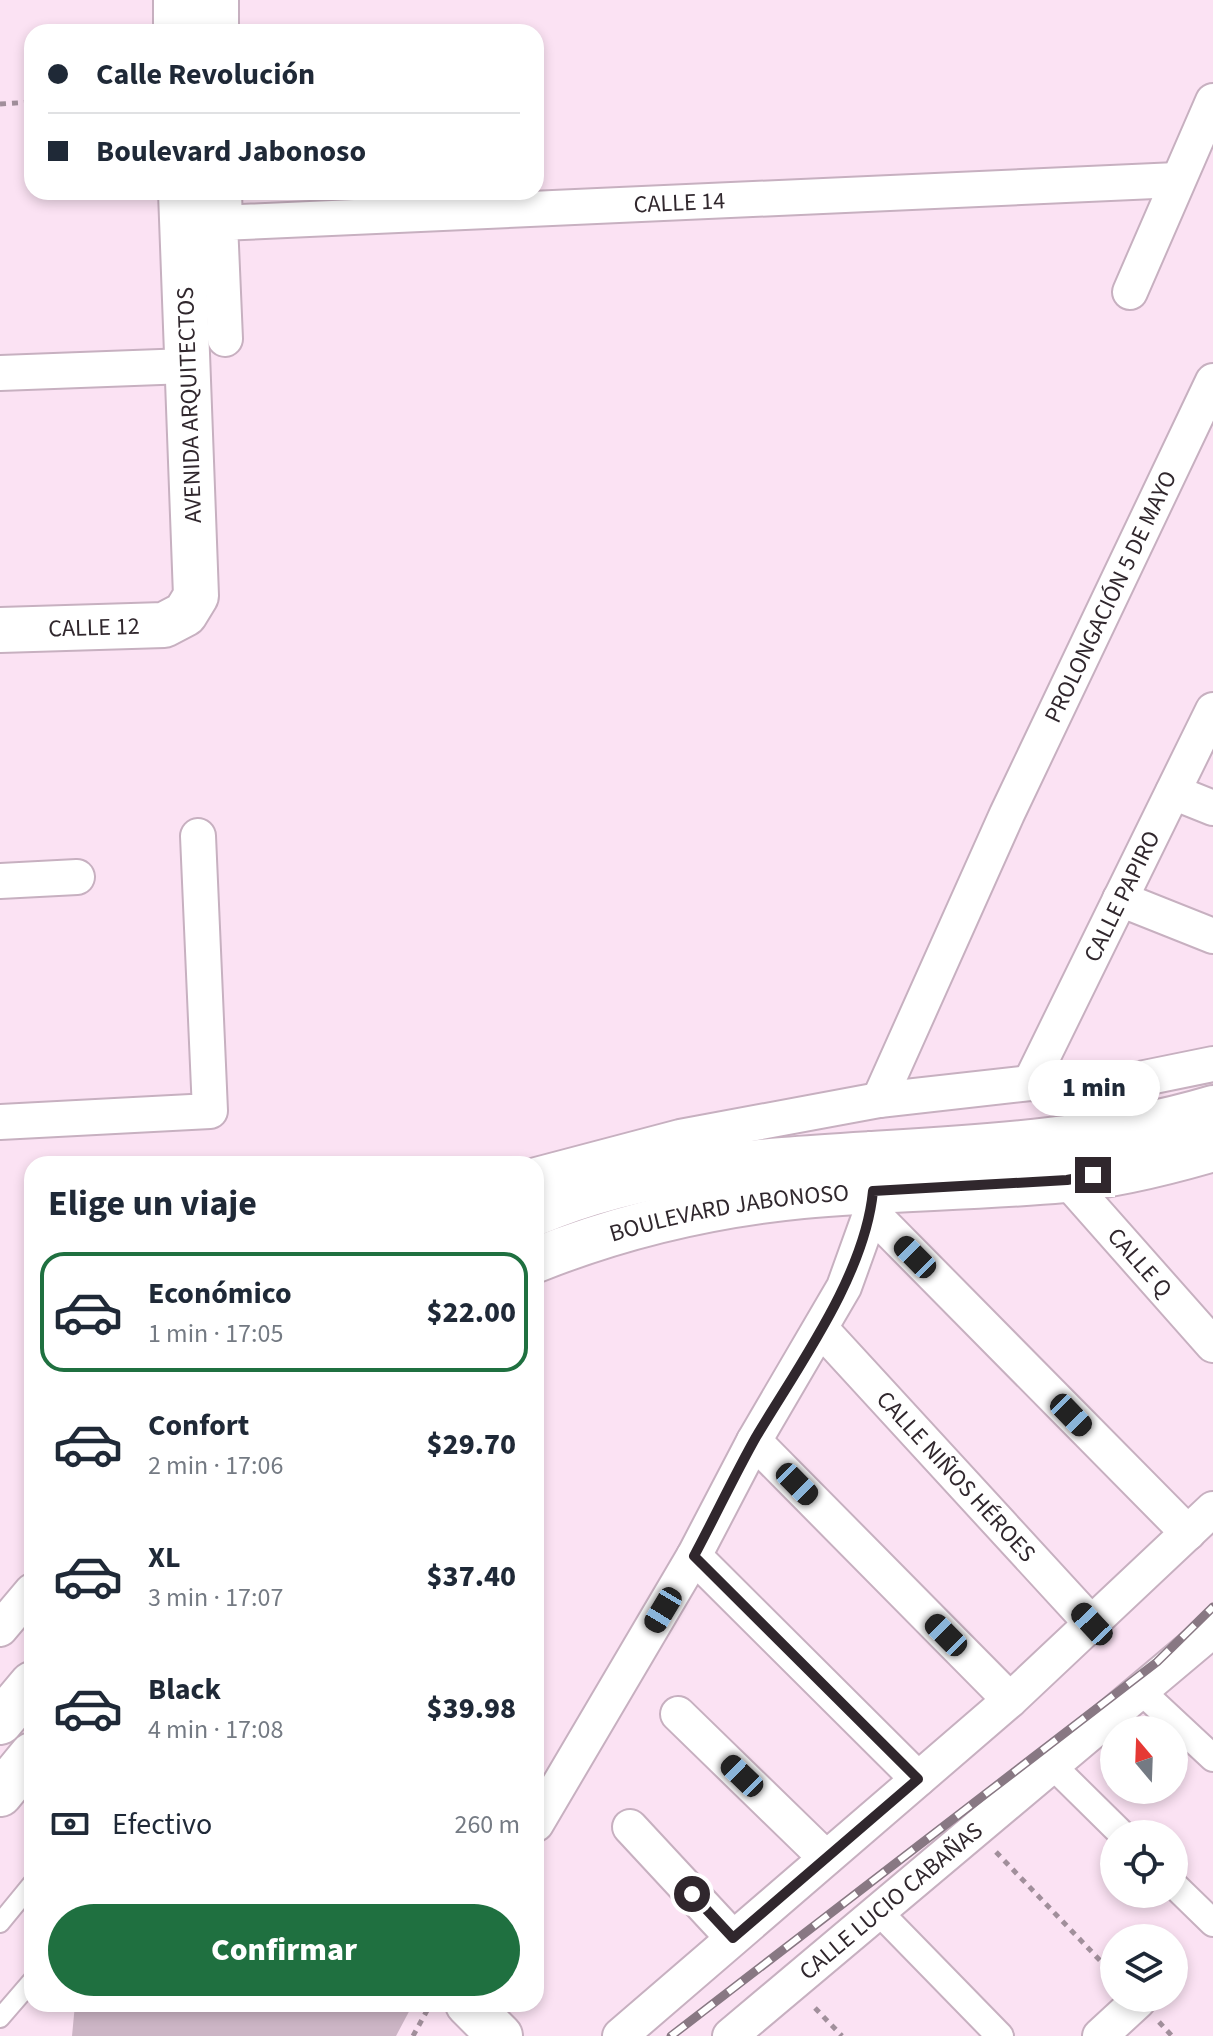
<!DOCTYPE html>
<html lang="es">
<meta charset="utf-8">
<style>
body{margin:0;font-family:"Source Sans 3",sans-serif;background:#f6f6f7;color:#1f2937;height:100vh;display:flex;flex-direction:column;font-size:30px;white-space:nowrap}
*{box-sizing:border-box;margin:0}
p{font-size:26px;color:#747a83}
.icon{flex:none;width:44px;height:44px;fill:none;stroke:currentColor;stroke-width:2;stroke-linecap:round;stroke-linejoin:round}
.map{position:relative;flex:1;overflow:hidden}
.panel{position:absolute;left:24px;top:1156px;width:520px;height:856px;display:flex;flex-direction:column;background:#fff;border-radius:24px;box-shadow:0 4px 12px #0003}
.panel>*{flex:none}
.guide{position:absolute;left:24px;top:24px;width:520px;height:176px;border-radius:24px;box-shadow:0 4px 12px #0003;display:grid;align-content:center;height:176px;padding:0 24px;background:#fff}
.needle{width:52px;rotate:341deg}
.fabs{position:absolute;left:1100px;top:1716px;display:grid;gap:16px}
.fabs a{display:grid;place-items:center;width:88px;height:88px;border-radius:50%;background:#fff;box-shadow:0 4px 12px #0003;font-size:40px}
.end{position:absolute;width:36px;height:36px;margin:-18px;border:10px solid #30272d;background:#fff;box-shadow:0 0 0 4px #fff}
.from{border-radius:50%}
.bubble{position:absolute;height:56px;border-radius:28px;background:#fff;box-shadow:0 4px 12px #0003;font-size:26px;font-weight:800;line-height:56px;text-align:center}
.car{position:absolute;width:24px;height:48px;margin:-24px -12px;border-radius:10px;box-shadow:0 0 6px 2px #0007;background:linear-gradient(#222 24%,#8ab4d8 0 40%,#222 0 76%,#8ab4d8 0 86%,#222 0)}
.guide b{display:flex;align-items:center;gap:28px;height:76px;font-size:30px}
.guide b+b{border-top:2px solid #e0e1e3}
.guide i{width:20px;height:20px;background:#1f2937}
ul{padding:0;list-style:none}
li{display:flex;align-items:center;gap:24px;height:120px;margin:0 16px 12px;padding:0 8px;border:4px solid transparent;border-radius:24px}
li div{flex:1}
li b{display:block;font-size:30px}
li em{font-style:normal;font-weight:800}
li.on{border-color:#1f7040}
li>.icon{width:72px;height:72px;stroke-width:1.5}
h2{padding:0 24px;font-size:36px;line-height:96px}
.pay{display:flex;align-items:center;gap:20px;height:88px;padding:0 24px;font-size:30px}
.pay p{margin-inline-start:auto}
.primary-button{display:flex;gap:16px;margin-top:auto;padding:16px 24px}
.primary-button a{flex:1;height:92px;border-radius:48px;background:#1f7040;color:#fff;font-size:32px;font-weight:800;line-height:92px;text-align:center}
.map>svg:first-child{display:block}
</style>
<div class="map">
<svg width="1213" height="2036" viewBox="0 0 1213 2036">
<rect width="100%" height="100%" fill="#fbe2f3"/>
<path fill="#ccb5c5" d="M75,2004h338l-17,32h-324z"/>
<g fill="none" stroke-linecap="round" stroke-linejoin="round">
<defs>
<g id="service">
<path d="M0,1923l32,-39"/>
<path d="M0,2018l32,-37"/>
</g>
<g id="pedestrian">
<path d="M1140,1690l73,68"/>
<path d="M1053,1766l69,68"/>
<path d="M1174,1885l39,38"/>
<path d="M879,1912l121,124"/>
</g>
<g id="minor">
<path d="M1130,292l83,-191"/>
<path id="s1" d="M225,339l-5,-116 957,-43"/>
<path d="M0,373l187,-7"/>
<path d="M1173,792l40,16"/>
<path d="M0,881l77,-4"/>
<path d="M1120,899l93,37"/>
<path id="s2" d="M1030,1083l183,-373"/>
<path id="s3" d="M879,1100l128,-286 206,-433"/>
<path d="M0,1122l210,-11 -12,-275"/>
<path d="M536,1175l144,-38 199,-37 151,-17 75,3 108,-22"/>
<path id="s4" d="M1067,1180l146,165"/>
<path d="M871,1212l317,321"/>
<path id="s5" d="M821,1329l271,295"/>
<path d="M754,1441l256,259"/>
<path d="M694,1556l224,223"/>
<path d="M0,1629l32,-38"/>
<path d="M678,1714l148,144"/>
<path d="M536,1824l158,-268 60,-115 90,-154 27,-75 2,-21"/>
<path d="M630,1827l103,111"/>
<path d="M620,2036l390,-336 203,-191"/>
<path id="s6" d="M730,2036l483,-406"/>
<path d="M1100,2036l38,-35"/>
</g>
<g id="tertiary">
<path d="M176,0v32"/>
<path d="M216,0v32"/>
<path d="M183,225l37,-2 -1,-31"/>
<path id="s7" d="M0,630l164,-5 21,-11 11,-18 -15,-404"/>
</g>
<path id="secondary" d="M468,2004l32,32"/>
<g id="primary">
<path d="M536,1213c105,-45 221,-52 334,-59 115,-7 233,-13 343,-46"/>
<path id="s8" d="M536,1260c85,-34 175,-55 266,-64 87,-8 175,-8 262,-16 50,-4 101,-17 149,-31"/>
<path d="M0,1722l32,-38"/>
<path d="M0,1794l32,-39"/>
</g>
</defs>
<use href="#service" stroke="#c7b0c0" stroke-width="22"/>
<use href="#pedestrian" stroke="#c7b0c0" stroke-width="30"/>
<use href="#minor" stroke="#c7b0c0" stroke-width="38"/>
<use href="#tertiary" stroke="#c7b0c0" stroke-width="48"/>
<use href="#secondary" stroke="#c7b0c0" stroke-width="48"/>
<use href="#primary" stroke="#c7b0c0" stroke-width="48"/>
<g stroke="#a18f9b" stroke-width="5" stroke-dasharray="6 6" stroke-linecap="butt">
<path d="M0,104l32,-2"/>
<path d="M996,1852l118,123"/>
<path d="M815,2008l27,28"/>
<path d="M1159,2022l13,14"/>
<path d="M413,2036l17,-31"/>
</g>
<use href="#service" stroke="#fff" stroke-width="18"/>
<use href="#pedestrian" stroke="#fff" stroke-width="26"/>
<use href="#minor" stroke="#fff" stroke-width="34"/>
<use href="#tertiary" stroke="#fff" stroke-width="44"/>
<use href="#secondary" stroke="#fff" stroke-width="44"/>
<use href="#primary" stroke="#fff" stroke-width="44"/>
<defs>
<path id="rail" d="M671,2036l486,-374 56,-55"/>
</defs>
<use href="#rail" stroke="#887883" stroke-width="9"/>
<use href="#rail" stroke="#fff" stroke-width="6" stroke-dasharray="18" stroke-linecap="butt"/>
</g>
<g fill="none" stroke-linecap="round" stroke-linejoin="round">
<path stroke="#30272d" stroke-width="10" d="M692,1894l41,44 185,-159 -224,-223c21,-39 40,-80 62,-119 43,-72 109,-162 117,-246l194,-11 26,-5"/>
</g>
<g text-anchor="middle" stroke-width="7" stroke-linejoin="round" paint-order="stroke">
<g font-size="24" fill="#30272d" stroke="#fff">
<text dy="8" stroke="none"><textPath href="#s1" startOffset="576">CALLE 14</textPath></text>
<text transform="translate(189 405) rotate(-92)" y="8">AVENIDA ARQUITECTOS</text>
<text dy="8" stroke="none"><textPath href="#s3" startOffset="554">PROLONGACIÓN 5 DE MAYO</textPath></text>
<text dy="8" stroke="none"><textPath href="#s7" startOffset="94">CALLE 12</textPath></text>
<text dy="8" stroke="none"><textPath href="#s2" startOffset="208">CALLE PAPIRO</textPath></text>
<text dy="8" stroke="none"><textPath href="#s8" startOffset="200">BOULEVARD JABONOSO</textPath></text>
<text dy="8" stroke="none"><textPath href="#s4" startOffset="110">CALLE Q</textPath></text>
<text dy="8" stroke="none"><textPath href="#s5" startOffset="200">CALLE NIÑOS HÉROES</textPath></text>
<text dy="8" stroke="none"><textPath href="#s6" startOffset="210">CALLE LUCIO CABAÑAS</textPath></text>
</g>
</g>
</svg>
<div class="fabs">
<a><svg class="needle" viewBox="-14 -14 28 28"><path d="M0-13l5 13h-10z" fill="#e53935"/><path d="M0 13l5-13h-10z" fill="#747a83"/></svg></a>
<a><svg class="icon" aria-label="locate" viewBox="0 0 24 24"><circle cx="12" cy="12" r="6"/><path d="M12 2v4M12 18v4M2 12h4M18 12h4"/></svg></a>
<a><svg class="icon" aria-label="layers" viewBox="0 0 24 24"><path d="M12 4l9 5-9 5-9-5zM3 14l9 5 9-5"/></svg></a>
</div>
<i class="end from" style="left:692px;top:1894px"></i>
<i class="end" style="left:1093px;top:1175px"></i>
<div class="bubble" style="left:1028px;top:1060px;width:132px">1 min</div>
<i class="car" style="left:915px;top:1257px;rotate:315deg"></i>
<i class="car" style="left:1071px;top:1415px;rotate:136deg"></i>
<i class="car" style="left:797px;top:1484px;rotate:135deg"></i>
<i class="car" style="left:663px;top:1610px;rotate:211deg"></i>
<i class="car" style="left:1092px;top:1624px;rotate:317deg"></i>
<i class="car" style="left:946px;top:1635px;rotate:315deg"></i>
<i class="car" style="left:742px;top:1776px;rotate:314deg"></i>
<div class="guide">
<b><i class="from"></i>Calle Revolución</b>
<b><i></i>Boulevard Jabonoso</b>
</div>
<section class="panel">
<h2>Elige un viaje</h2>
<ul>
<li class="on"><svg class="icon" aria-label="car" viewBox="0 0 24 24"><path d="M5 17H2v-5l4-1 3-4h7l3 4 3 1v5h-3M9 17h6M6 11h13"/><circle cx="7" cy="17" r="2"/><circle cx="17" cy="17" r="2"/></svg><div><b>Económico</b><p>1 min · 17:05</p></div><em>$22.00</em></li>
<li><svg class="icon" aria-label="car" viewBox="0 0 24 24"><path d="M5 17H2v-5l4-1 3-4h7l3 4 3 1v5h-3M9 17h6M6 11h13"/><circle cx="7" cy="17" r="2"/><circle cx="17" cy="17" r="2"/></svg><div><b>Confort</b><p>2 min · 17:06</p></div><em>$29.70</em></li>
<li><svg class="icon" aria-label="car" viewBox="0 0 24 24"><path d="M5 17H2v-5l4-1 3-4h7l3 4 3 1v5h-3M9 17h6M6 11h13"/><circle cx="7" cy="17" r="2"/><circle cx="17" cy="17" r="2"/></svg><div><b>XL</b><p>3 min · 17:07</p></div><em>$37.40</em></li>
<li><svg class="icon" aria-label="car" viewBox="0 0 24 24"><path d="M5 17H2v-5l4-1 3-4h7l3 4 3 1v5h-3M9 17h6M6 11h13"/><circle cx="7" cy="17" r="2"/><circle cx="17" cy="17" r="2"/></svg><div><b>Black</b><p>4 min · 17:08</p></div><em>$39.98</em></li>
</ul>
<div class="pay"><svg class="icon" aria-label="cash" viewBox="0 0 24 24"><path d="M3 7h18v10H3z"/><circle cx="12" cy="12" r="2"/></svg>Efectivo<p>260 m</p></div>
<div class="primary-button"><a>Confirmar</a></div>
</section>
</div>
